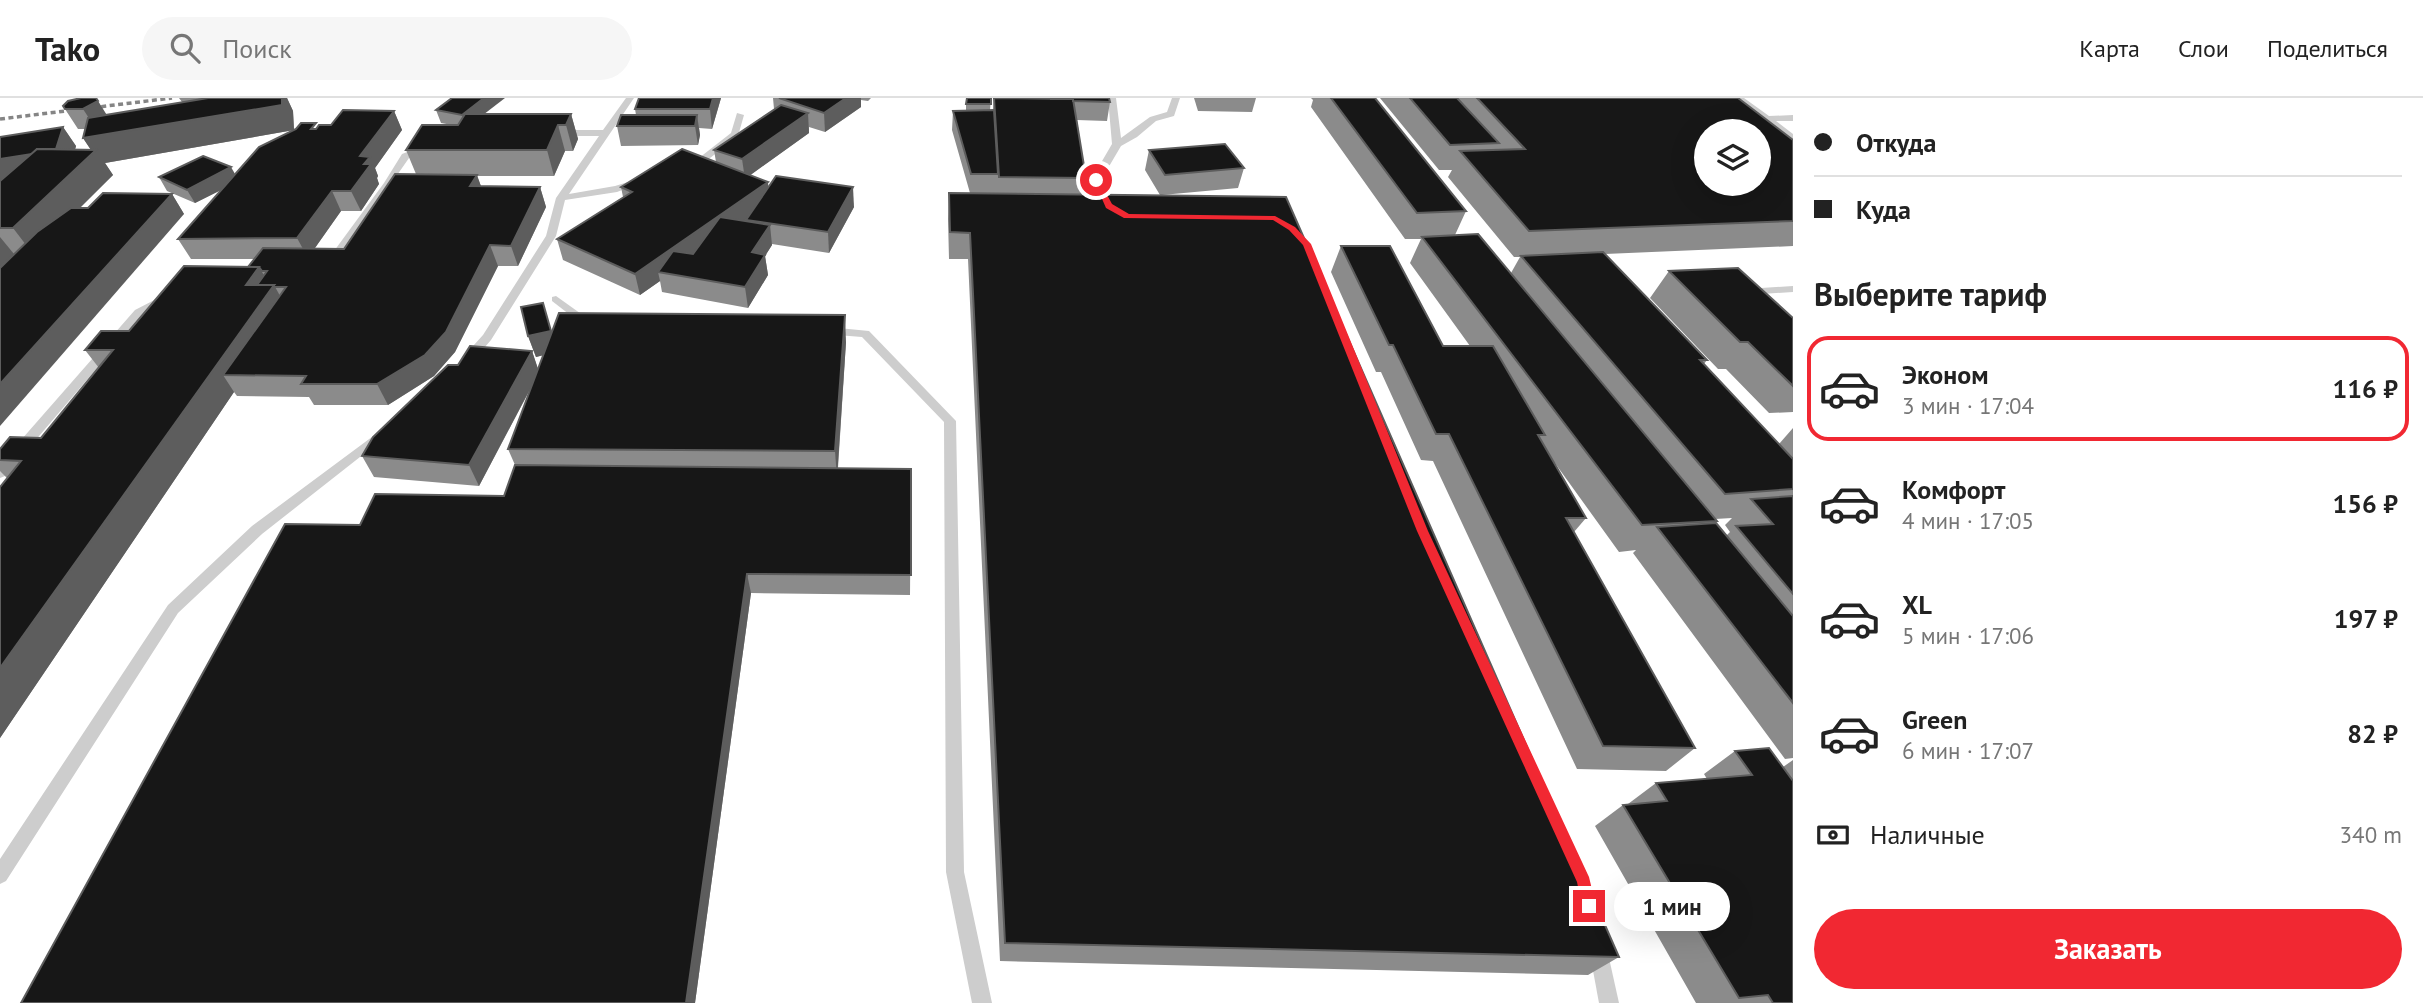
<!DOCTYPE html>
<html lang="ru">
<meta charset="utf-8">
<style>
body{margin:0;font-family:"PT Sans",sans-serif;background:#f6f6f6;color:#222;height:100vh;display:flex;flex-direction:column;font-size:26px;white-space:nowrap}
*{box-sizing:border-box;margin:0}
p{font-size:23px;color:#767676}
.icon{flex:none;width:38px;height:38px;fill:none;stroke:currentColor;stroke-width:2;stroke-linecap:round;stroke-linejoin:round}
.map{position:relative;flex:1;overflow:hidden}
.drawer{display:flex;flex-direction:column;background:#fff;width:630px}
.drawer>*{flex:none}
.guide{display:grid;align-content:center;height:154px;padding:0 21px;background:#fff}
.fabs{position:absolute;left:1694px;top:21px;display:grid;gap:14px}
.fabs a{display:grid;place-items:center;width:77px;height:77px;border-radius:50%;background:#fff;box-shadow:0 7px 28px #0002;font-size:35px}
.end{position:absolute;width:32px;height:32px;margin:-16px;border:9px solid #f12832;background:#fff;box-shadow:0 0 0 4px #fff}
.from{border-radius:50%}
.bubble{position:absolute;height:49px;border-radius:24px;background:#fff;box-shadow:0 7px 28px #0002;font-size:23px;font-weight:700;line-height:49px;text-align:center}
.guide b{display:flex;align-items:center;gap:24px;height:66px;font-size:26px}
.guide b+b{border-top:2px solid #e0e0e0}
.guide i{width:18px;height:18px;background:#222}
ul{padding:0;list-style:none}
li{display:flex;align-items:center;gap:21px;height:105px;margin:0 14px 10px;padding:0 7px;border:4px solid transparent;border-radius:21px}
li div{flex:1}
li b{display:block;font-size:26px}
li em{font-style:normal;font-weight:700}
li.selected{border-color:#f12832}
li>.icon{width:63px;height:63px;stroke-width:1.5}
h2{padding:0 21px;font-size:32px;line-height:84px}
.pay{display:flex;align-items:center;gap:18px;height:77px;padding:0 21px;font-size:26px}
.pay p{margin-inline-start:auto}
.button{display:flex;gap:14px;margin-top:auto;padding:14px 21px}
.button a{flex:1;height:80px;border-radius:42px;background:#f12832;color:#fff;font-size:28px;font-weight:700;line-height:80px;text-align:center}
header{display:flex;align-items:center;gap:42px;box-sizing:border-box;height:98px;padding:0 35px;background:#fff;border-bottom:2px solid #e0e0e0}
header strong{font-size:33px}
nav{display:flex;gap:38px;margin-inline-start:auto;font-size:24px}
.search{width:490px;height:63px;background:#f6f6f6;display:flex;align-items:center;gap:18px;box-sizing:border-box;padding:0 24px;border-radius:38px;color:#767676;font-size:26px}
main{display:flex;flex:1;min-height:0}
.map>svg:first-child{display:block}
</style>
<header>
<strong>Tako</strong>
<div class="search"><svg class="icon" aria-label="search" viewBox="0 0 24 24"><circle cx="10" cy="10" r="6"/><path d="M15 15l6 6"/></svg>Поиск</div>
<nav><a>Карта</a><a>Слои</a><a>Поделиться</a></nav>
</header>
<main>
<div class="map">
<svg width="1793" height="905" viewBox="0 0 1793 905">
<rect width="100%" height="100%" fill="#fff"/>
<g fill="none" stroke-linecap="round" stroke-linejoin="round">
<g fill="#cdcdcd" fill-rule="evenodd">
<path d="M626,0h8l-65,96 46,-8 23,-7 5,3 -26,10 -52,8 -9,36 -65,104 -19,22h-8v-6l19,-21 63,-99 10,-38 43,-62h-42l-5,-3 5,-3h46z"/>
<path d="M1108,0h8l5,40 29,-21 17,-5 5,-14h8l-6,18 -18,5 -19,16 -16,9 -20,34 12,24 6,5 -5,3 -8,-4 -15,-28 21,-36z"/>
<path d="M1735,0h9l25,18 24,-1v6h-17l17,13v7z"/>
<path d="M737,15l7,2 -6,21 -33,26 -21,5v-4l15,-5 32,-25z"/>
<path d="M420,49l8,2 -19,9 -74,106h-8l-1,-2 58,-79 18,-29z"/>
<path d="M1793,188v6l-47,3 -5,-3 5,-3z"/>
<path d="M166,196l4,1v4l-27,15 -138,162 -5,2v-14l135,-154z"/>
<path d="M556,198l35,25v4h-8l-31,-24v-4z"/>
<path d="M828,229l41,4 87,90 8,451 28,131h-20l-26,-131 -2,-450 -82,-85 -38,-3 -2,-3z"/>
<path d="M384,330l4,1 2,3 -2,3 -126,99 -84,79 -172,268 -6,3v-25l168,-254 84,-79z"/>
<path d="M1598,842l7,2 2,7 12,54h-20l-10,-54 2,-7z"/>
</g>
<path stroke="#858585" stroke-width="3.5" stroke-dasharray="5 3.5" stroke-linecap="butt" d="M0,21l172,-21"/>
</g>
<g fill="#8b8b8b" fill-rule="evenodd">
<path d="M96,0l10,17 76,-13 -3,-4h108l6,13 1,19 -189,33 8,12 -33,33h8l84,-14 12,20 -184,53v-130l63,-10 13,19 -1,3 16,1 -8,-12 2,-9h-7l-13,-20z"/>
<path d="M721,0l-9,31 -13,-1 1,7 -2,10 -77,1 -4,-20 19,-11 -1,-6z"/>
<path d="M773,0h98l-3,3 -7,-1v7l-36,25 -16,-5v6l-59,42 18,12 86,20 -25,46 -57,-9v1l-7,11 3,19 -20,33 -86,-16 -2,-11 -20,14 -77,-35 -6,-21 66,-42 -2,-10 95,-25 -2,-12 60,-41z"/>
<path d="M966,0h25l-1,12h3l1,-12h115l1,4 -3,19 -30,-1 9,58 -2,16 76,1 -15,-25 4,-20 95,18 -6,20 -76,7 457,762 -31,18 -588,-14 -32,-702h-19l-1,-40 1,-26h21l-18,-63 1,-19 13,-1z"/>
<path d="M1194,0h62l-4,14 -54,-1z"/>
<path d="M1311,0h64l91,113 -11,24 56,38 9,-16h-6l-66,-80 4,-7h-13l-59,-72h358l55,42v106l-188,8 102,106 -3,4 75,80 14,-16v330l-8,1 -152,-206 3,-3 -17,2 -67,-93 34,59 -12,14 121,216 -29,23 -89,-2 -144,-308 -12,-1 -40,-88h-5l-45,-100 10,-26 102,100h27l-60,-83 11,-24h-16l-94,-132 2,-7zM1732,420l-7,7 5,7 -4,4 -12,-12 3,-3 -2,-2z"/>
<path d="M436,12l49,4h86l7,25 -5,12h-8l-11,25h-77l4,10 59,1 6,20 -28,59h-20l-43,86 -21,24 -46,29h-74l-5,-8 -72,-1 -3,-4 -234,346v-251l7,-9 -7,-7v-22l41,-11 58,-70 -14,-18 44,-19 119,-64 6,-8h-63l-13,-20 43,-49 -26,13 -28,-12 -8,-14 76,-3 83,-47 13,-2 63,-14 8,19 -27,38 3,8 -1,2 2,6 -18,27h-20l-27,38h30l72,-75 -10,-24 46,-25 -11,-2z"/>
<path d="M1669,173l124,47v94l-24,1 -43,-44h-8l-68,-71z"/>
<path d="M552,234l294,10 -8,126 73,1 -1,126 -159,-2 -56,410h-674l339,-478 144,-29 11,-31 -7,-16 25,-65 -54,102 -105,-9 -12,-21 96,-91 74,-14 6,18 5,-14 -7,2 -8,-21z"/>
<path d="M1735,653l48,16 10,-7v243h-97l-101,-177 28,-21 5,-1 28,-21 51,-4 -3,-5z"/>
</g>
<g fill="#5d5d5d">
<path d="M282,0h5l6,13 1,19 -189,33 8,12 -80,79 -20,-26 80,-75 -10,-15z"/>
<path d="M484,0h21l-39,30 -4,-13z"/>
<path d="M713,0h8l-9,31 -2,-20z"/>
<path d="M846,0h15v9l-36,25 -1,-19z"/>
<path d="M98,3l12,19 -14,9 -13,-20z"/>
<path d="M394,13l8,19 -27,38 3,8 -1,2 2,6 -18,27 -10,-20 9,-35z"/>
<path d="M808,15l1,20 -64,46 -3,-20z"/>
<path d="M571,16l7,25 -5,12 -7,-26z"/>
<path d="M697,17l3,20 -2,10 -3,-19z"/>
<path d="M558,27l7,26 -11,25 -7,-26z"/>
<path d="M63,29l13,19 -6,23 -70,12v-22z"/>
<path d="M231,69l8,14 -44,22 -8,-13z"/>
<path d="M477,77l7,20 -14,-9z"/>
<path d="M768,84l2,20 -100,72 -12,-2 2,9 -20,14 -5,-21z"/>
<path d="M540,89l6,20 -28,59 -7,-20z"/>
<path d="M853,89l1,20 -25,46 -1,-21z"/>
<path d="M332,93l9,20 -33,47 -11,-20z"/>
<path d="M172,96l12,20 -184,212v-42z"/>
<path d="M770,127l2,20 -7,11 3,19 -20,33 -3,-21 7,-35z"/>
<path d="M0,139l14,17 -14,13z"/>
<path d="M490,147l8,21 -43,86 -21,24 -46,29 -11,-21z"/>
<path d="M259,169l12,20 3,-2 15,27 -66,63 11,17 -234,346v-70l246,-383z"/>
<path d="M543,205l14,49 -21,5 -8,-21z"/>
<path d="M845,217l1,27 -9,136 -2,-27z"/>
<path d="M532,253l7,21 -60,114 -10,-21z"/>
<path d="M747,476l4,19 -56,410h-9z"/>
</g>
<g fill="#171717" stroke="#5d5d5d" stroke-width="2" fill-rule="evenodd">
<path d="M81,0h15l2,3 -15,8h-18l-2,-3 5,-5z"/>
<path d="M208,0h74v7l-199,33 5,-20z"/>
<path d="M452,0h32l-22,17 -26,-5z"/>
<path d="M639,0h74l-3,11h-75z"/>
<path d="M779,0h67l-22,15z"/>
<path d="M967,0h24v6h-25z"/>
<path d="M994,0l79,1 13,79 -87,-1z"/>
<path d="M1051,0h58l1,4 -37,-1v-2h-22z"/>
<path d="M1331,0h44l91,113 -49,2z"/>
<path d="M1410,0h47l42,45 -49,2z"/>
<path d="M1477,0h261l55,42v81l-264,10 -69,-80 65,-2zM1706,33h53v53h-53z"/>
<path d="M781,7l27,8 -66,46 -28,-9z"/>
<path d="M343,12l51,1 -34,45 10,1 -6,7h7l-20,27h-19l-35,47 -119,1 81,-92 37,-18 5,-6h15l-5,6h5l3,-4h12z"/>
<path d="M994,12l4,64h-27l-18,-63z"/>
<path d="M465,16h106l-5,11h-8l-11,25h-141l16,-25h36z"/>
<path d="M621,17h76l-2,11h-78z"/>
<path d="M63,29l-7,22h-19l-5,5 -32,5v-22z"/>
<path d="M1225,46l19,24 -79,7 -16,-25z"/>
<path d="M37,51l59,1 -83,78h-13v-47z"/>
<path d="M682,51l86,33 -133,92 -78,-35 75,-47 -11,-5z"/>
<path d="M203,58l28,11 -44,23 -28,-13z"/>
<path d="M395,76l82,1 -7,11 70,1 -29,59 -21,-1 -44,87 -21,23 -48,29h-76l5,-8 -83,-1 63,-88h-14l2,-2h-17l10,-14h-5l-3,-4h-11l15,-19 81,1z"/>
<path d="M776,78l77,11 -25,45 -82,-12z"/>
<path d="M103,95l69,1 -172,190v-116l37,-36 34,-24h17z"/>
<path d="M949,95l337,4 333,760 -614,-14 -35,-710 -20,-1z"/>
<path d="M720,119l50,8 -18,27 13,3 -20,32 -87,-15 15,-21 20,3z"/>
<path d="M1478,136l239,287 -75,4 -220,-288z"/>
<path d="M1341,148h49l53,100h50l52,89h-7l48,83h-20l129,230 -92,-2 -154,-312h-13l-43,-89h-4z"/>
<path d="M1603,154l104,108h-7l93,99v30l-68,5 -204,-238z"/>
<path d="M184,168l75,1 -13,18h28l-274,383v-181l21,-26 -21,-1v-11l10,-12 31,1 72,-88h-28l16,-19h28z"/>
<path d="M1738,170l55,50v68l-45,-44h-8l-71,-71z"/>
<path d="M543,205l8,28 -23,5 -7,-29z"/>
<path d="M559,215l286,2 -10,136 -327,-2z"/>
<path d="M470,248l62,5 -63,114 -107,-9 11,-19 75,-72h10z"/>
<path d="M515,367l396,4v106l-164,-1 -61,429h-665l264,-479 75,1 15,-31 129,2z"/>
<path d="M1793,398v98l-57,-68 37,-2 -22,-25z"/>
<path d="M1716,425l77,93v87l-136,-176z"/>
<path d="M1769,650l24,33v222h-20l-5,-8 -29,3 -116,-193 44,-4 -11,-18 96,-8 -17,-24z"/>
</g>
<path fill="#f12832" d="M1093,80h5l14,26 17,10 146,2 20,11 16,17 117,287 161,346 7,29 -2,5 -5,2 -6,-2 -6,-29 -160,-351 -114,-286 -14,-15 -16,-10 -149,-2 -18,-10z"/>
</svg>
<div class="fabs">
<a><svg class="icon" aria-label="layers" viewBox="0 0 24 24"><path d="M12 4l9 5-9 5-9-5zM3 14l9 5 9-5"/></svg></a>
</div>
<i class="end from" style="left:1096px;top:82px"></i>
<i class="end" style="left:1589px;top:808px"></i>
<div class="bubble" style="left:1614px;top:784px;width:116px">1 мин</div>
</div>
<section class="drawer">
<div class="guide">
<b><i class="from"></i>Откуда</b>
<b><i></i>Куда</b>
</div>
<h2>Выберите тариф</h2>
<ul>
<li class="selected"><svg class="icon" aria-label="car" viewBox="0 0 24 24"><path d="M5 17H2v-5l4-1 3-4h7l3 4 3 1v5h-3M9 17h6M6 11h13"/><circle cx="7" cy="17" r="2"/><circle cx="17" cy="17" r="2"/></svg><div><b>Эконом</b><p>3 мин · 17:04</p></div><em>116 ₽</em></li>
<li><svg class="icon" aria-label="car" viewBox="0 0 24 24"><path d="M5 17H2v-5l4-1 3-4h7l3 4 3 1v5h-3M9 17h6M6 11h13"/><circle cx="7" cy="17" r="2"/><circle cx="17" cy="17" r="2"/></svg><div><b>Комфорт</b><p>4 мин · 17:05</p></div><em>156 ₽</em></li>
<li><svg class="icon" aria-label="car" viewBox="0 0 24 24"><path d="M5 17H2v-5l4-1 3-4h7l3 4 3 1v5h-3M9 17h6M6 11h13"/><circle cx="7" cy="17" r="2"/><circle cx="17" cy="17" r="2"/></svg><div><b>XL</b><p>5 мин · 17:06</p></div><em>197 ₽</em></li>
<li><svg class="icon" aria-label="car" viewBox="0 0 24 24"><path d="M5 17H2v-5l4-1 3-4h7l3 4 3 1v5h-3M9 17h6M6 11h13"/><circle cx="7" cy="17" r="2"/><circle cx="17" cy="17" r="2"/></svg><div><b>Green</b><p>6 мин · 17:07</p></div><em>82 ₽</em></li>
</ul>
<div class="pay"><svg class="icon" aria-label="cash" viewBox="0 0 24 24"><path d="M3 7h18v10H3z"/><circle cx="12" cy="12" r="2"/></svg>Наличные<p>340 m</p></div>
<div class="button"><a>Заказать</a></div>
</section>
</main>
